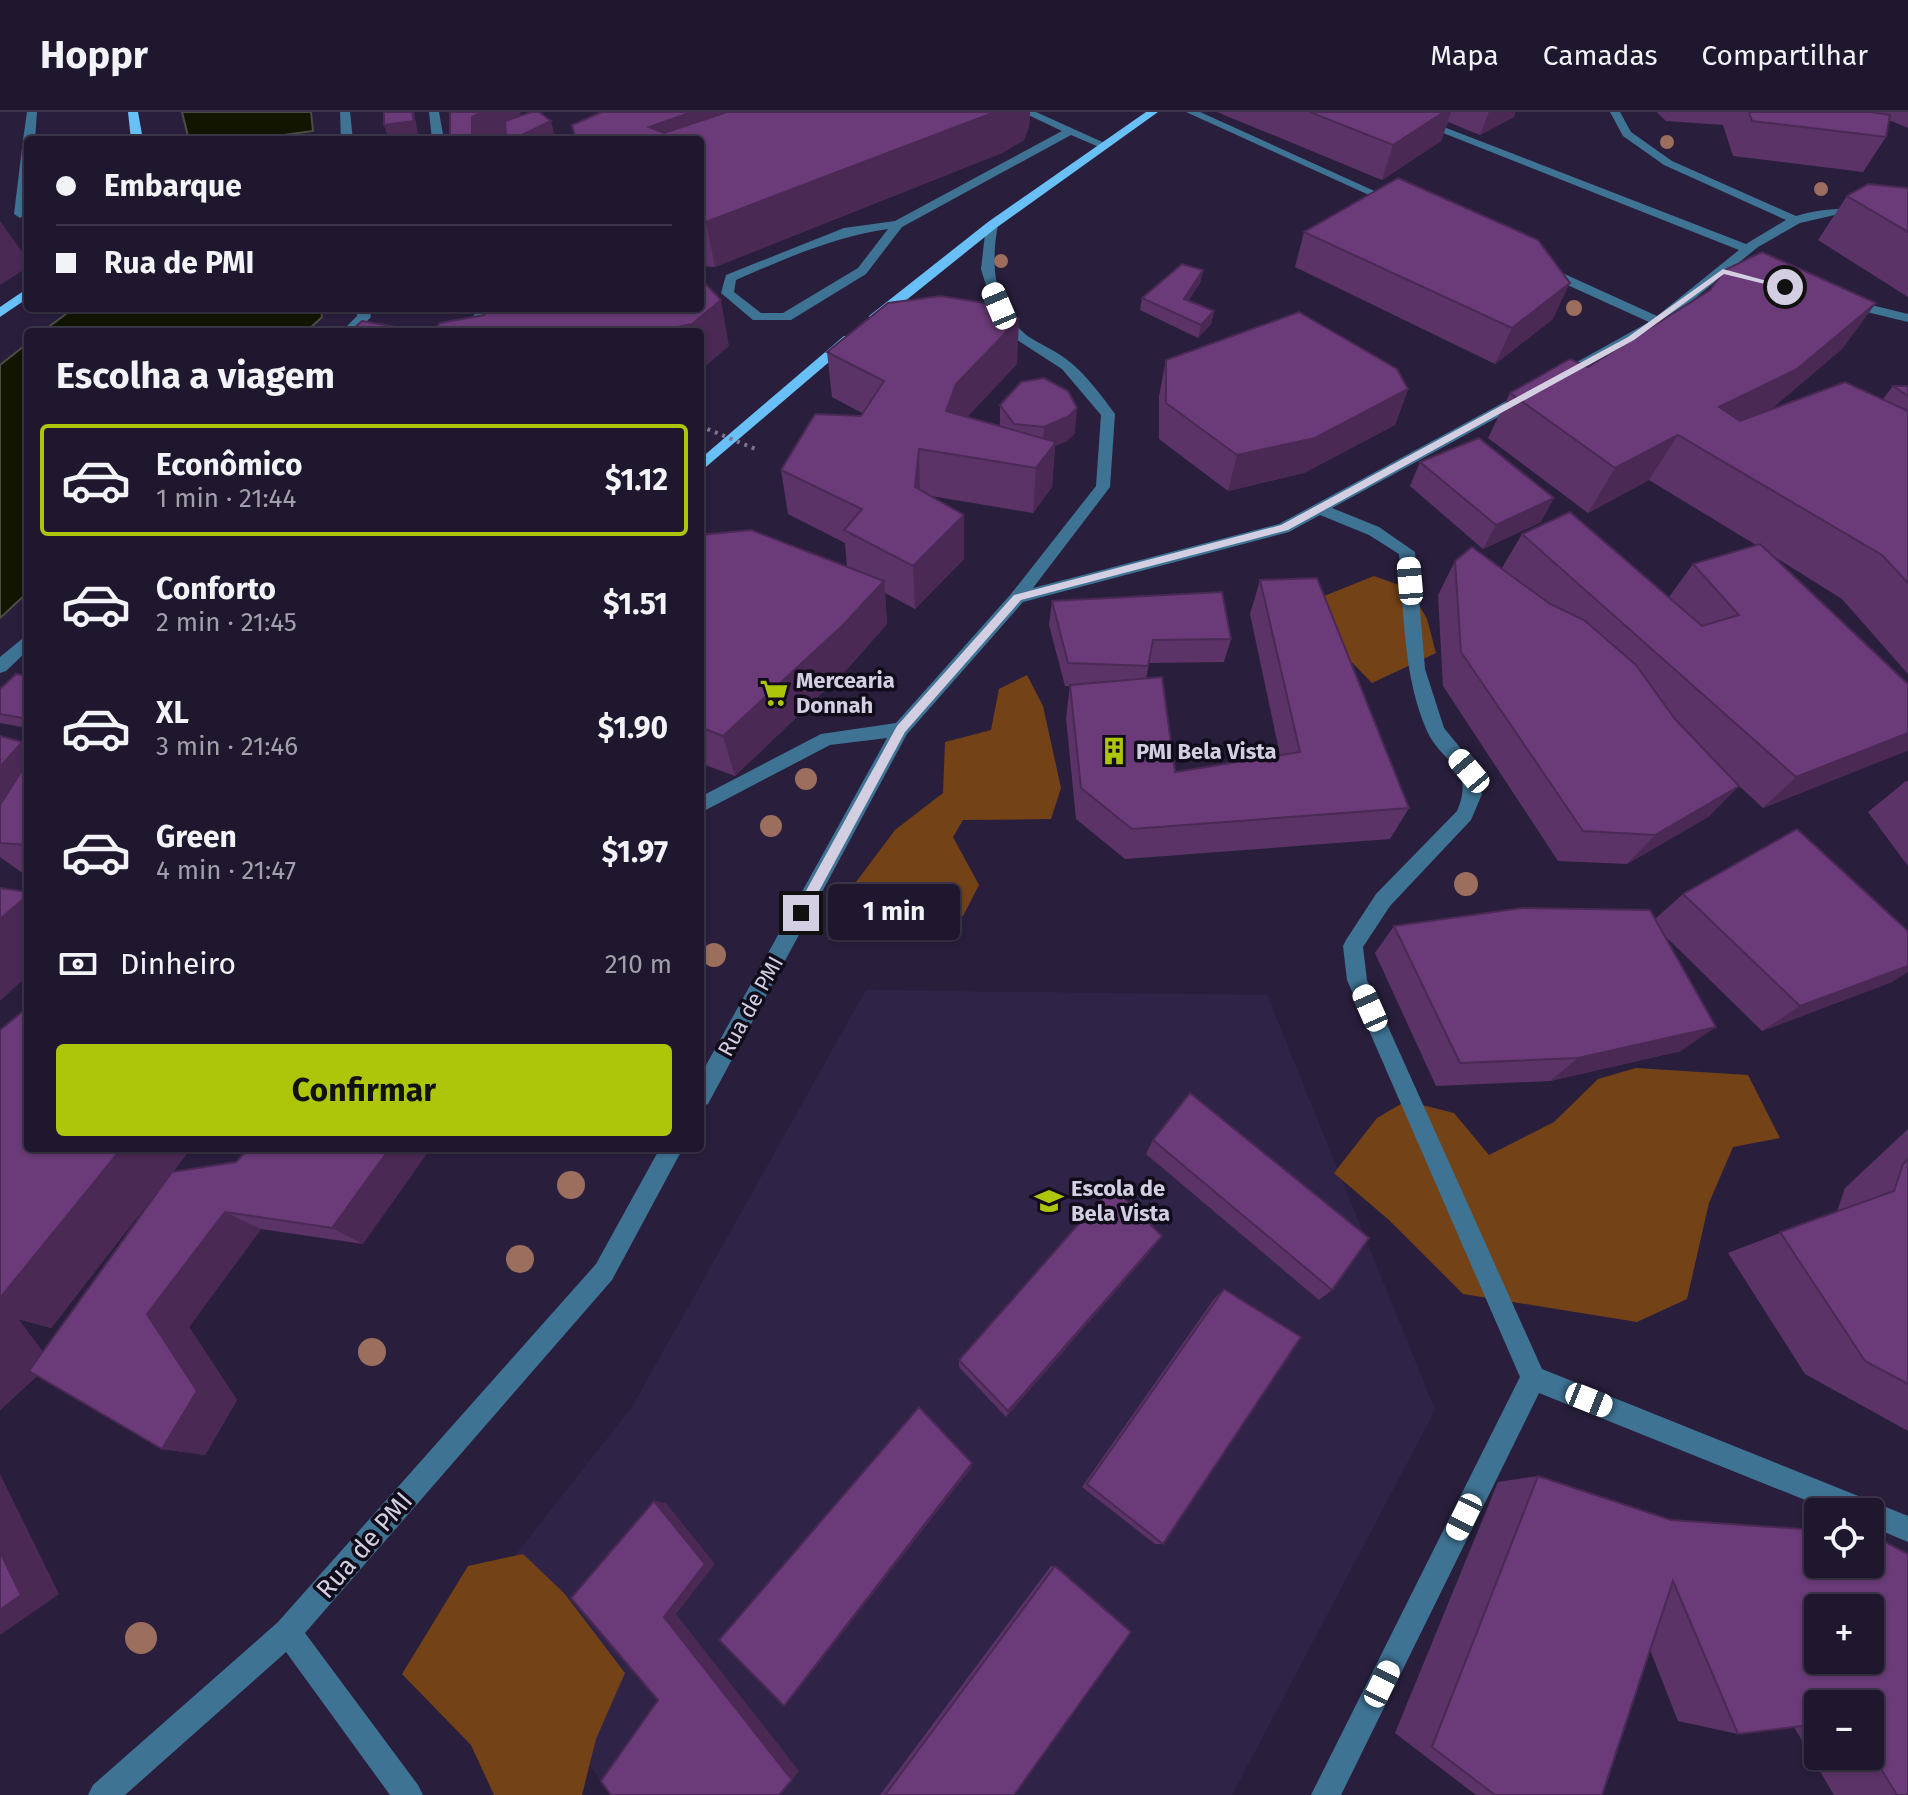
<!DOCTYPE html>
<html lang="pt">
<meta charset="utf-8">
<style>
body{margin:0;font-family:"Fira Sans",sans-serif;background:#2c243a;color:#f1f3f6;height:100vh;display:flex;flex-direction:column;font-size:30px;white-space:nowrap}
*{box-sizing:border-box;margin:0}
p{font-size:26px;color:#a19faa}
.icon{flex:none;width:44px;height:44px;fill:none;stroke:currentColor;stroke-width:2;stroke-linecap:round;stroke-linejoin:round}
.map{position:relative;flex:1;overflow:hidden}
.panel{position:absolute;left:24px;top:216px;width:680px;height:824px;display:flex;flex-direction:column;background:#1f172e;border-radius:8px;box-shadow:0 2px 6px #0004,0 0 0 2px #3c364a}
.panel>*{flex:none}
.banner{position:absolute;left:24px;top:24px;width:680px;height:176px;border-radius:8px;box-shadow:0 2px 6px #0004,0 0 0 2px #3c364a;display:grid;align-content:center;height:176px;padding:0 32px;background:#1f172e}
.controls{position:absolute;left:1804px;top:1386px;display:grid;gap:16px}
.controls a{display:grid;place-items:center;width:80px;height:80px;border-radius:8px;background:#1f172e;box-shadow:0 2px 6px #0004,0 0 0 2px #3c364a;font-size:40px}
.end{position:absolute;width:36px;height:36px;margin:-18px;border:10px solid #d3cee2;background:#111;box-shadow:0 0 0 4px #111}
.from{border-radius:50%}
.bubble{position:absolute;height:56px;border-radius:8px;background:#1f172e;box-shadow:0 2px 6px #0004,0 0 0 2px #3c364a;font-size:26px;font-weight:700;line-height:56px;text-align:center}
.car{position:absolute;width:24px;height:48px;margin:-24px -12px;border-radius:10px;box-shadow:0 0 6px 2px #0007;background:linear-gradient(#fff 24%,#345 0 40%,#fff 0 76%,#345 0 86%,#fff 0)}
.banner b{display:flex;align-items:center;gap:28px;height:76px;font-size:30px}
.banner b+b{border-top:2px solid #3c364a}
.banner i{width:20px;height:20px;background:#f1f3f6}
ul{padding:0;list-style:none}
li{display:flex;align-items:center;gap:24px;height:112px;margin:0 16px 12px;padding:0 16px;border:4px solid transparent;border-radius:8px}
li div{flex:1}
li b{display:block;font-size:30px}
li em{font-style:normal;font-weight:700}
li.on{border-color:#aec60a}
li>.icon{width:72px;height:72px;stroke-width:1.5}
h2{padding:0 32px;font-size:36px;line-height:96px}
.pay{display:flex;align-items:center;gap:20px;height:88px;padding:0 32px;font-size:30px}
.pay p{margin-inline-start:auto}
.button{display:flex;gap:16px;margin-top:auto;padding:16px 32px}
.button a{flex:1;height:92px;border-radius:8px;background:#aec60a;color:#111;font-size:32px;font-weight:700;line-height:92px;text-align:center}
header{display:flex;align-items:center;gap:48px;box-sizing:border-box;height:112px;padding:0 40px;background:#1f172e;border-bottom:2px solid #3c364a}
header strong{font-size:38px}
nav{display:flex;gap:44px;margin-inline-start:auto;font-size:28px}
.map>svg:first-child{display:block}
</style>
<header>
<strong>Hoppr</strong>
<nav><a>Mapa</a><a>Camadas</a><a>Compartilhar</a></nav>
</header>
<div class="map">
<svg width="1908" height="1683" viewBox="0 0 1908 1683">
<rect width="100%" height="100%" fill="#291f3d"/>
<path fill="#302348" d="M866,878l401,5 168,415 -203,385h-621l-135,-190 156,-198z"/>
<g fill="#734217">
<path d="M1374,464l36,13 17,30 9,34 -64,30 -34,-35 -14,-52z"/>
<path d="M1027,563l16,31 18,82 -10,31 -88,1 -10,17 26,48 -16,31 -135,24 25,-54 42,-56 48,-37 2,-51 46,-12 8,-41z"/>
<path d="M1636,956l112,7 32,63 -47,9 -24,56 -22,96 -50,23 -174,-28 -74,-74 -55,-47 43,-55 29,-17 48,12 35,42 65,-33 44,-43z"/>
<path d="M523,1442l41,39 61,80 -29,66 -14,56h-88l-23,-50 -69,-71 66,-108z"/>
</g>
<g fill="#121600" stroke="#4c4d44" stroke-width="2">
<path d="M182,0h129l2,19 -66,9h-58z"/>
<path d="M74,196h247l1,9 -16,15h-264z"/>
<path d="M28,231v249l-28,26v-253z"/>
</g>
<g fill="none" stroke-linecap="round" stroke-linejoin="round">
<g fill="#3f7394" fill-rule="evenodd">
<path d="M27,0h10l-2,28h-7v3l-5,-3z"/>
<path d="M340,0h10l3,28h-12z"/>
<path d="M429,0h10l5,28h-12z"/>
<path d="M1022,0h14l73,33 -10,2 -28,-12 -169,92 -36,47 -75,46h-38l-32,-27 5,-18 118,-47 51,-7 167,-90zM888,117l-30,39 -75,45h-22l-27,-21 2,-12c50,-22 98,-43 152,-51z"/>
<path d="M1186,0h14l201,91 -10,2z"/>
<path d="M1390,0h15l341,132 40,-24 -122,-55 -41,-29 -13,-24h10l11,20 41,29 124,55c38,-12 73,-6 112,-2v8l-69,-8 -39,9 -42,24 -96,78 -100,55 -5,-1v-6l92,-51 -108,-49v-6h8l108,49 82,-66z"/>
<path d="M28,33l-2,69 -6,4 -6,-4 8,-66z"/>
<path d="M992,109l6,4c-8,40 -4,86 31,112 12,8 26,13 37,22 19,14 35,36 49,55l-5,73 -77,101 246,-64 242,-131h10v6l-199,109 47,19 36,25 10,117 19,59 31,38 7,28 -11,26 -81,86 -27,41 4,33 175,389 366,147v26l-38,-16v-14h-35l-296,-119 -198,402h-30l209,-418 -173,-397 -4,-34 3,-6 30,-46 81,-83c19,-44 -15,-47 -30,-80 -24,-55 -23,-118 -28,-177l-30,-19 -49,-20 -31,17 -266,70 -116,132 -199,370 -8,3v-31l187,-338 -57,7 -130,68v-16l121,-63 75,-11 115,-129 85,-108 5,-71 -39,-46 -48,-31 -20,-27 -13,-42 5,-44z"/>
<path d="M1847,187l61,15v8l-66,-16 -1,-3z"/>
<path d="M357,196h12l2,9 -15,15h-15l16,-16z"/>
<path d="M479,196h13l-16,24h-14z"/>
<path d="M28,522v16l-22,21 -6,2v-16z"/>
<path d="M660,1036h23l-71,132 -307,353 113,152 5,10h-33l-104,-143 -161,143h-37l5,-10 185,-163 318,-358z"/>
</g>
<g fill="#68c0f6" fill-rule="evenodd">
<path d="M128,0h10l5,28h-12z"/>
<path d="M1146,0h12l-162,116 -117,94h-10v-6l119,-94z"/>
<path d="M28,176v10l-28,19v-10z"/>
<path d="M844,224l12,3 -156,133v-13z"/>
</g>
<path stroke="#7e768f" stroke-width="4" stroke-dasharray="3 5" stroke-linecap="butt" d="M700,314l58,24"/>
</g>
<g fill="#9b6e5d">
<circle cx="1667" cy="30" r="7"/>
<circle cx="1821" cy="77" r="7"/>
<circle cx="1001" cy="149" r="7"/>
<circle cx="1574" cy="196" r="8"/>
<circle cx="806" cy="667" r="11"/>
<circle cx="771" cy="714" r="11"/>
<circle cx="1466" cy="772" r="12"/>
<circle cx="714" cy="843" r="12"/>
<circle cx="571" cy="1073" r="14"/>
<circle cx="520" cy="1147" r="14"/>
<circle cx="372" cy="1240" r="14"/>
<circle cx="141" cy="1526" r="16"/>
</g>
<g fill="#5b3367" fill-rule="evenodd">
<path d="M602,0h428l-1,15 -5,13 -22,13 -287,114 -15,-1v-126z"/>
<path d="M1217,0h298l-1,5 -34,18 -32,-13 -7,19 -59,39z"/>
<path d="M1657,0h251v16l-19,-8 -3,17 -23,35 -130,-16 -10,-31 -57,-4z"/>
<path d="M1908,76v109l-90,-57 29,-44z"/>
<path d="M1304,120l249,87 -58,45 -200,-97z"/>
<path d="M1203,158l-3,13 -12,18 26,10 -3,13 -13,14 -58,-28 2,-12z"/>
<path d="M1843,236l-73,62 113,-11 10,-13h15v288l-66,-75 -69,-43 135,128v66l-145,58 -24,-22 -31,31 -81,47 -69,-3 -115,-175 -5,-91 17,-34 47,7 20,-34 147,63 24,-33 63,-19 -107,-65 -61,33 -100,-75 22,-45 78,-26z"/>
<path d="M827,240l190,12 -50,53 33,10v-22l75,28 -8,8 -12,5 -3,41 -19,26 -102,-17 33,63 -49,50 -30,-16 2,31 -39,44 -113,108 -35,-13v-228l147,32 -2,-24 -57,-29 -7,-44 80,-54 1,-3 -30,-16z"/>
<path d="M1166,248l242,29 -13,36 -91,48 -76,18 -69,-52v-43z"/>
<path d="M1420,350l121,60 -58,27 -73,-63z"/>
<path d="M1260,468l149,228 -19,31 -265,20 -49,-40 -10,-101 4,-32h-5l-16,-61 3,-24 179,38 -7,23 -75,1 -3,16 29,93 105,-17 -30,-141z"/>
<path d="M28,564v52l-28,-5v-34z"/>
<path d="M0,624l22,6 6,6v129l-28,-20z"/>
<path d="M1906,669h2v85l-40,-54z"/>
<path d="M1683,782l209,88 -130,49 -99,-97 18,117 -131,30 -114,5 -61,-133 19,-27 261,-7z"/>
<path d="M1908,1017v302l-103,-57 -77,-121 109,-42 8,-23z"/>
<path d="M1153,1028l179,150 -13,10 -173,-146z"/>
<path d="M28,1036h163l-18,24 63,-10 127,82 -102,-15 -72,98 48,73 -32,55 -43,-6 -125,-73 -37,34zM162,1073l-119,167 -25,-33 33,9z"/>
<path d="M1154,1135l-148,170 -47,-50v-7z"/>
<path d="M1224,1177l-61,255h-8l-73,-57 132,-188z"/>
<path d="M1538,1364l133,44 147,10 90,265h-74l-40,-68 -56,7 -60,-13 -28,-71 -48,145h-126l-81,-62 103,-251zM1818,1592h52v52h-52z"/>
<path d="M1051,1454h4l-41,229h-134z"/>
</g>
<g fill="#4a2954">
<path d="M412,0h2l4,22 -30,4 -4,-13z"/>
<path d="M483,0h38l-10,26 -29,-2 1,4h-10l-1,-23z"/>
<path d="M692,0h50l-91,28 -2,-13z"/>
<path d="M995,0h35l-1,15 -5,13 -22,13 -287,114 -9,-45z"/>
<path d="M1444,0h7l-10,29 -59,39 11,-35z"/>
<path d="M1489,0h26l-1,5 -34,18z"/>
<path d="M551,9l5,19h-30l-2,-6z"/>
<path d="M0,109l28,39v7l-28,18z"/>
<path d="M1203,158l-3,13 -19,29 3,-13z"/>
<path d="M1570,171l-17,36 -58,45 17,-36z"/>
<path d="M721,188l8,46 -27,23h-2v-37h-47z"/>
<path d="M1876,191l-33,45 -78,66 -66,33 20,-40z"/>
<path d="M396,196h18l-16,4z"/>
<path d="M1214,199l-3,13 -13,14 3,-13z"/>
<path d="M1019,207l-2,45 -61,65 -10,27v-45l10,-27z"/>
<path d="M1408,277l-13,36 -91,48 -76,18 9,-36z"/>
<path d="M1077,296l-2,25 -8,8 -12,5 -3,41 -19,26 3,-45 6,-16 2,-25z"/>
<path d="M1678,323l-29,45 -61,33 27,-45z"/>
<path d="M919,337l1,45 -5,-7z"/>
<path d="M1554,386l-13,24 -58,27 13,-24z"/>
<path d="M964,403v44l-49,50 -2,-43z"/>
<path d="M884,469l3,43 -39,44 -113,108 -12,-40z"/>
<path d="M1908,621v17l-1,1 -144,57 33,-31z"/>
<path d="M22,630l6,6v39l-28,23v-43z"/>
<path d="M1739,674l-31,31 -81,47 28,-29z"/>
<path d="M28,783v80l-28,26v-82z"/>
<path d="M1908,854v6l-16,10 -130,49 38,-25z"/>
<path d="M1716,915l-35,24 -131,30 28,-23z"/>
<path d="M122,1036h69l-140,180 -33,-9 33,44 -51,47v-115z"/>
<path d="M390,1036h41l-68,96 -31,-16z"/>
<path d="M225,1100l36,17 -72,98 48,73 -32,55 -43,-6 -15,-135z"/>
<path d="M1162,1124l-8,11 -148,170 2,-6z"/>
<path d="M972,1351v4l-181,232 -7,7z"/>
<path d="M0,1362l59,120 -59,41z"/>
<path d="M654,1389l12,2 49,61 -39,50 123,157 -7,9 -128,-163z"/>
</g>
<g fill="#6a3b78" stroke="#4a2954" stroke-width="2" fill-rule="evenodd">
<path d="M384,0h28l2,9 -30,4z"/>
<path d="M450,0h33l-11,5v21l-22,2z"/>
<path d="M532,0h7l12,9 -27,13 4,6h-44l-2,-4 24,-1 -1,-14z"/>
<path d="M602,0h90l-43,15 15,6 63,-21h268l-289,110h-6v-82h-124l-4,-15z"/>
<path d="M1310,0h134l-51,33z"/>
<path d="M1749,0h122l19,3 -4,22 -134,-16z"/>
<path d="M1398,66l140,62 32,43 -58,45 -208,-96z"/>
<path d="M1868,72l40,4v44l-61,-36z"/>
<path d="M1762,140l114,51 -79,66 -78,38 21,14 105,-39 63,29v172l-26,-28 -204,-120 -63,33 -105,-75 60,-34 18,8 122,-77 15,-20z"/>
<path d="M1182,152l21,6 -19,29 30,12 -13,14 -59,-27z"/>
<path d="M700,166l21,22 -29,24 -39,8h-220l7,-9 44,-8 3,-7h213z"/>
<path d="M941,184l63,10 15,13 -63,65 -10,27 110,31 -20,26 -117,-19 -4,38 49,28 -51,51 -69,-36 18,-21 -81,-39 34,-56 46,2 23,-35 -57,-29 61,-49z"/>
<path d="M1299,200l98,57 11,20 -93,49 -78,17 -71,-52v-43z"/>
<path d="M362,209l56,10 -1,1h-67z"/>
<path d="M1044,266l24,13 9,17 -8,8 -25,11 -30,-3 -14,-19 21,-23z"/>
<path d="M1893,274h15v10z"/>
<path d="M1479,326l75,60 -58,27 -76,-63z"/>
<path d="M1570,400l132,114 37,-11 -46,-51 67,-20 148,140v49l-112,44 -274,-243z"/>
<path d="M751,418l133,51 -41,44 -120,111 -23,-9v-192z"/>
<path d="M1472,435l78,57 34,16 52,45 39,54 64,67 -84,49 -72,-4 -122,-179 -6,-91z"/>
<path d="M1317,466l92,230 -277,21 -51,-41 -11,-103 92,-8 13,95 125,-20 -40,-172z"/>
<path d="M1222,480l9,47 -78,1 -5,26 -80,-3 -16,-62z"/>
<path d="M16,562l12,2v43l-28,-5v-25z"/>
<path d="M0,624l22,6 -22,25z"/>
<path d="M28,649v84l-28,-2v-38z"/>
<path d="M1797,717l111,102v35l-108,40 -117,-112z"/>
<path d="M0,776l28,4v3l-28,24z"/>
<path d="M1522,796l128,2 66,117 -138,31 -118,5 -66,-137z"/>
<path d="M28,895v141h94l-122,150v-268z"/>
<path d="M1190,981l179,145 -37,52 -179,-150z"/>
<path d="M249,1036h141l-58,80 -107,-16 -78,102 50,77 -35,58 -133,-78 143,-199 64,-10z"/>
<path d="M1908,1047v225l-43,-23 -85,-129 114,-41 9,-27z"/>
<path d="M1112,1074l50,50 -154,175 -49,-51z"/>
<path d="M1224,1177l77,48 -138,207 -76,-60z"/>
<path d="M919,1295l53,56 -188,243 -65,-66z"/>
<path d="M1538,1364l133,44 147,10v34h52v-30l38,20v241h-11l-27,-44v-47h-52v20l-80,10 -65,-153 -71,214h-107l-63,-48zM1818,1496h52v52h-52z"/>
<path d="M654,1389l51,63 -41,53 128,163 -13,15h-168l-10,-14 57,-81 -87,-102z"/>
<path d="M0,1440l21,43 -21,15z"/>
<path d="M1055,1454l76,66 -117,163h-129z"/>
</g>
<path fill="#d3cee2" d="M1723,157l66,18 -4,2 -61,-15 -90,66 -346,190 -267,70 -116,132 -100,185h-9v-8l101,-183 117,-131 267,-70 347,-188z"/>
<defs>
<symbol id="supermarket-bare" viewBox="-9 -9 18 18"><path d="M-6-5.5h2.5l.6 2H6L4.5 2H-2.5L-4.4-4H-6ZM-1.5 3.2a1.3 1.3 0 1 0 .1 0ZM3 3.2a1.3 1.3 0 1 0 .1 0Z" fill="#aec60a" stroke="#100c19" stroke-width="2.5" paint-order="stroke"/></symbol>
<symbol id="building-bare" viewBox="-9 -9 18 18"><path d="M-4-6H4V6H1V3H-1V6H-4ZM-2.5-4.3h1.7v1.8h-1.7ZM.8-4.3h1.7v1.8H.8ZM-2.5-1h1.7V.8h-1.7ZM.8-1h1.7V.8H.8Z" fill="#aec60a" stroke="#100c19" stroke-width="2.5" paint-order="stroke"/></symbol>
<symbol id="school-bare" viewBox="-9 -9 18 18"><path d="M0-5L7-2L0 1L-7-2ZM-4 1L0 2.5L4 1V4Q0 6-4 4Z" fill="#aec60a" stroke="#100c19" stroke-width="2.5" paint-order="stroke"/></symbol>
</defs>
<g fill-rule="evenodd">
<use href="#supermarket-bare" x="754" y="561" width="40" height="40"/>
<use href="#building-bare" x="1094" y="619" width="40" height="40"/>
<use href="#school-bare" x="1029" y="1069" width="40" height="40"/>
</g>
<g text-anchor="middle" stroke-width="7" stroke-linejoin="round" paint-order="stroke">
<g font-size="22" font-weight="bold" fill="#d3cee2" stroke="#100c19" text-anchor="start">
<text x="796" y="576">Mercearia<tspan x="796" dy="25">Donnah</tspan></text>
<text x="1136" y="647">PMI Bela Vista</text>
<text x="1071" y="1084">Escola de<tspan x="1071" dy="25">Bela Vista</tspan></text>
</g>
<g font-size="22" fill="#d3cee2" stroke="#100c19">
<text transform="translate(750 894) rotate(-61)" y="8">Rua de PMI</text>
</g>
<g font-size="26" fill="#d3cee2" stroke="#100c19">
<text transform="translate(364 1433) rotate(-49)" y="9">Rua de PMI</text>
</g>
</g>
</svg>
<div class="controls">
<a><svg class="icon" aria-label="locate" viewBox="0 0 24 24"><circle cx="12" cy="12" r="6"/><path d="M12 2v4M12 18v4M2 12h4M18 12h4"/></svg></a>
<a>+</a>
<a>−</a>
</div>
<i class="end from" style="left:1785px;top:175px"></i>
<i class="end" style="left:801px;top:801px"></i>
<div class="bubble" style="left:828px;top:772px;width:132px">1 min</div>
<i class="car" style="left:999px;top:194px;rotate:337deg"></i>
<i class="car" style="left:1410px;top:469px;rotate:355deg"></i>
<i class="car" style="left:1469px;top:659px;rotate:320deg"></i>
<i class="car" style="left:1370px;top:896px;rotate:336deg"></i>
<i class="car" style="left:1589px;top:1288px;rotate:112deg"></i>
<i class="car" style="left:1464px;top:1405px;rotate:206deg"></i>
<i class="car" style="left:1382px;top:1572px;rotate:26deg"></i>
<div class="banner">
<b><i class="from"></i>Embarque</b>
<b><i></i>Rua de PMI</b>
</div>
<section class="panel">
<h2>Escolha a viagem</h2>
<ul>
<li class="on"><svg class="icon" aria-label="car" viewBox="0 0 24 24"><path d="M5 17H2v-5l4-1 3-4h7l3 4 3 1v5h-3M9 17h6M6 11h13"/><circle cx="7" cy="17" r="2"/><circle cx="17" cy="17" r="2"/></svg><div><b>Econômico</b><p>1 min · 21:44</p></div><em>$1.12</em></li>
<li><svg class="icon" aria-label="car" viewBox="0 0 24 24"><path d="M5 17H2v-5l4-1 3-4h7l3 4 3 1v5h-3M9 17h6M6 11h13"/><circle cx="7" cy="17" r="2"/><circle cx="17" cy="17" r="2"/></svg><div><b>Conforto</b><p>2 min · 21:45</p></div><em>$1.51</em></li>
<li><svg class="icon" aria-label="car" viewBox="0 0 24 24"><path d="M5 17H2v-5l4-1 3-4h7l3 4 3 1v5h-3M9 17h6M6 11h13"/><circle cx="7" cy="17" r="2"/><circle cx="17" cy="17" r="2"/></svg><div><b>XL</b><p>3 min · 21:46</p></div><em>$1.90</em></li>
<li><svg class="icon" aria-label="car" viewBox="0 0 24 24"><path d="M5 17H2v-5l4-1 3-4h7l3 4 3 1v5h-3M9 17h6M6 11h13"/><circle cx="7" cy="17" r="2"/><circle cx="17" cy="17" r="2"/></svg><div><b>Green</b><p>4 min · 21:47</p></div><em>$1.97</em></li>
</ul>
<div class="pay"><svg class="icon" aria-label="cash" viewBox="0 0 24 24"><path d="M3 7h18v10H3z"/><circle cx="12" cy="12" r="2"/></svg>Dinheiro<p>210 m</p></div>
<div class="button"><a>Confirmar</a></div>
</section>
</div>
